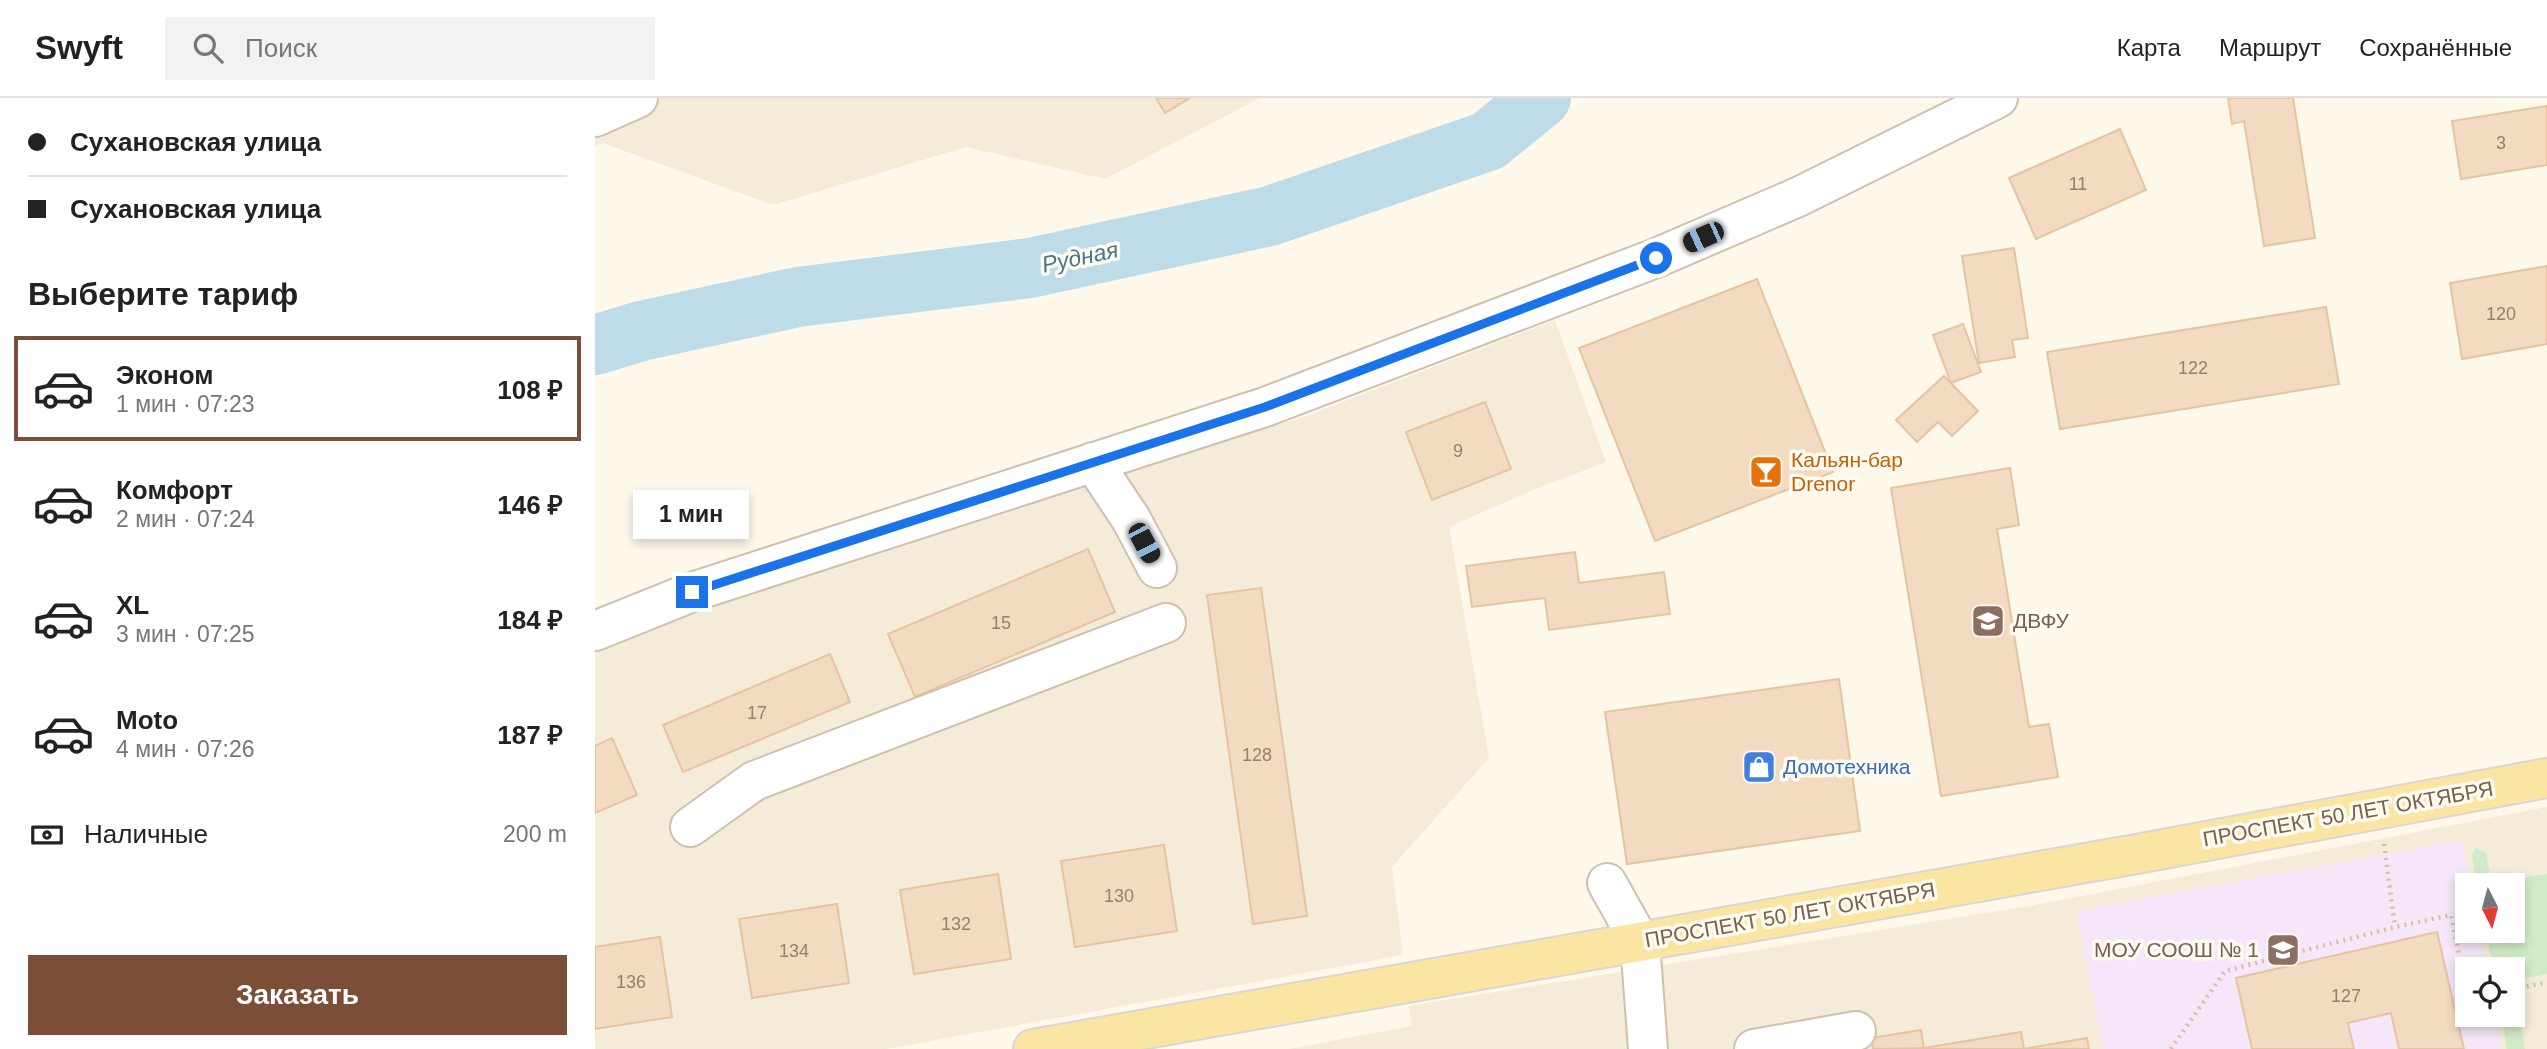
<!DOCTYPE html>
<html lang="ru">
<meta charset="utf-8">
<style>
body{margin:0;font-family:Arial,sans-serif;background:#f2f2f2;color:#222;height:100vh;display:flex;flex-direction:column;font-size:26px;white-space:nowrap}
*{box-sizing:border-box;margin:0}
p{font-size:23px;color:#767676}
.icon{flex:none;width:38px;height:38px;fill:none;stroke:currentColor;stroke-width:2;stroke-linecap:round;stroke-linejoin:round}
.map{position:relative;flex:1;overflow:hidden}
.side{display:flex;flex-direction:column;background:#fff;width:595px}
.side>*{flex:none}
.guide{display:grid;align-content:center;height:154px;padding:0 28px;background:#fff}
.needle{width:46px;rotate:174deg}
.buttons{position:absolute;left:1860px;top:775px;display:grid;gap:14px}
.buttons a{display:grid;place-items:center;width:70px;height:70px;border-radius:0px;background:#fff;box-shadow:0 4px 10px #0003;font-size:35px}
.end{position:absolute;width:32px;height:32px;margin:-16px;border:9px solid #1a73e8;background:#fff;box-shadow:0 0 0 4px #fff}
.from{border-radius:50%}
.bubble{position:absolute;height:49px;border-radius:0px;background:#fff;box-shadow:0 4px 10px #0003;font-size:23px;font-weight:600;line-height:49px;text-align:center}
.car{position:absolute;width:21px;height:42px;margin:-21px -10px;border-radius:9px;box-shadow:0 0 5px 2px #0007;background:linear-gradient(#222 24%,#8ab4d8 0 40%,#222 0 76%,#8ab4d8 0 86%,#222 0)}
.guide b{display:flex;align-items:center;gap:24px;height:66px;font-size:26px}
.guide b+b{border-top:2px solid #e0e0e0}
.guide i{width:18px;height:18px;background:#222}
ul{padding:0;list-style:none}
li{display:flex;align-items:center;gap:21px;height:105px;margin:0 14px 10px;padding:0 14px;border:4px solid transparent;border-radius:0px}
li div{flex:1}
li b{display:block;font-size:26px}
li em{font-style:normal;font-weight:600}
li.active{border-color:#7a4e37}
li>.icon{width:63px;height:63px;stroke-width:1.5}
h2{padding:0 28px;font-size:32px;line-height:84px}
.pay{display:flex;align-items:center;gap:18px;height:77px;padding:0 28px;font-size:26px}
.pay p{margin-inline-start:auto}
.cta{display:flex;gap:14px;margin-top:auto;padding:14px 28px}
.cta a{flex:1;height:80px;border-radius:0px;background:#7a4e37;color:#fff;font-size:28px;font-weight:600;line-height:80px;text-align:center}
header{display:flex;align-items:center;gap:42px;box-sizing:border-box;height:98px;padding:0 35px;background:#fff;border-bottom:2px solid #e0e0e0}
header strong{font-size:33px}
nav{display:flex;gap:38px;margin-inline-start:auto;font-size:24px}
.search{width:490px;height:63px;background:#f2f2f2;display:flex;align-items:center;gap:18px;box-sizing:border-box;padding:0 24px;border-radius:0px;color:#767676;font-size:26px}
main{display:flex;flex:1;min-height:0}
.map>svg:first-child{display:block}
</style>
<header>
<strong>Swyft</strong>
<div class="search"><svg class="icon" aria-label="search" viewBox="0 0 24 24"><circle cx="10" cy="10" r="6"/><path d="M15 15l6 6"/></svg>Поиск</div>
<nav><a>Карта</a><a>Маршрут</a><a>Сохранённые</a></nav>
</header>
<main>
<section class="side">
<div class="guide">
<b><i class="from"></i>Сухановская улица</b>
<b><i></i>Сухановская улица</b>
</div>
<h2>Выберите тариф</h2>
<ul>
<li class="active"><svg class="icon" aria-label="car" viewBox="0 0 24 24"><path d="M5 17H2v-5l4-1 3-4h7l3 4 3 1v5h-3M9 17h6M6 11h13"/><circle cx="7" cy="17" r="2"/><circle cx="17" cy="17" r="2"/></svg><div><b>Эконом</b><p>1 мин · 07:23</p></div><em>108 ₽</em></li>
<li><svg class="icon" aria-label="car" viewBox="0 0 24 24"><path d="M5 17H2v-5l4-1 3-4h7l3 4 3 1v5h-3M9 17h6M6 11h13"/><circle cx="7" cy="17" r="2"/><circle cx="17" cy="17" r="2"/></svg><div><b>Комфорт</b><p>2 мин · 07:24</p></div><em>146 ₽</em></li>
<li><svg class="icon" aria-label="car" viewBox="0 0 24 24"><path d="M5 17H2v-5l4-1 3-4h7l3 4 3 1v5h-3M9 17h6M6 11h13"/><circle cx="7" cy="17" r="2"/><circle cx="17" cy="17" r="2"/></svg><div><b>XL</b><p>3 мин · 07:25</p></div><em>184 ₽</em></li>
<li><svg class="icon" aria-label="car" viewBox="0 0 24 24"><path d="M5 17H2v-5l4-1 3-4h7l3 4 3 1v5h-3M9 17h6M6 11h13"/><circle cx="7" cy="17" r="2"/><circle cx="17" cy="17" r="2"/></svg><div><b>Moto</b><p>4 мин · 07:26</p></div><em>187 ₽</em></li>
</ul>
<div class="pay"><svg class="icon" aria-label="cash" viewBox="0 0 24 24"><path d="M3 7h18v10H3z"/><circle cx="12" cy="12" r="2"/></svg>Наличные<p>200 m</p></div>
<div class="cta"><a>Заказать</a></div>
</section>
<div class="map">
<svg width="1952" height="951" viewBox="0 0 1952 951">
<rect width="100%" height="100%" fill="#fdf8ea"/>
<g fill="#f4ebd8" fill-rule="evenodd">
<path d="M0,0h665l-155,81 -139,-32 -193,58 -170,-62 -8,3z"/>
<path d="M960,222l51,142 -78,30 -79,35 40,231 -97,109 11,88 -517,94h-291v-403l231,-82 483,-149z"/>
<path d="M1952,709v242h-1258l123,-23 -3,-20 626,-101zM1872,788h46v45h-46zM1872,872h46v45h-46z"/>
</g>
<path fill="#f5e6f9" d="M1867,742l9,45 -4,1v45h12l7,38 -19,1v45h28l6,34h-398l-27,-138z"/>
<path fill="#d1ebc7" d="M1881,750l10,5 5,30 56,-9v100l-34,6 12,69h-18l-6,-34h12v-45l-20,-1 -7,-38h27v-45l-36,-1 -5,-30z"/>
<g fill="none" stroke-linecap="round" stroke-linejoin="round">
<path stroke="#bddce7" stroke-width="60" d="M0,247l46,-14 157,-34 232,-29 240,-52 218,-75 53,-43"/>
</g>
<g fill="#f2dbc1" stroke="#e5c4a1" stroke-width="2">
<path d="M561,0h34l-25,15z"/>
<path d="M1633,0h65l22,140 -51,8 -20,-125 -12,3z"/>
<path d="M1952,8v59l-86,14 -9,-58z"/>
<path d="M1525,31l26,61 -110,49 -27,-61z"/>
<path d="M1419,150l14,90 -16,2 3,17 -36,6 -17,-107z"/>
<path d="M1952,168v78l-85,15 -12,-76z"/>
<path d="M1162,181l76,193 -178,69 -76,-193z"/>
<path d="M1731,209l13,77 -279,45 -13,-77z"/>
<path d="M1368,226l18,48 -30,11 -18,-48z"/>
<path d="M1349,278l34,35 -26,25 -14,-14 -21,20 -21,-22z"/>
<path d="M890,304l26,67 -79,31 -26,-68z"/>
<path d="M1415,370l9,57 -22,4 32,198 20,-3 9,53 -117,19 -50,-308z"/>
<path d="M493,451l27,63 -200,85 -27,-63z"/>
<path d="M980,454l4,31 85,-11 6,42 -121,16 -4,-32 -73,9 -6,-41z"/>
<path d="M666,490l46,328 -54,8 -46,-329z"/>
<path d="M235,556l20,48 -167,70 -20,-47z"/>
<path d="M1244,581l21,152 -233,33 -22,-152z"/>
<path d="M17,640l25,57 -42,18v-67z"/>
<path d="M569,747l13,86 -102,16 -14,-86z"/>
<path d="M403,776l13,85 -97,15 -14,-84z"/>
<path d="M242,806l12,79 -97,15 -13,-79z"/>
<path d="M1842,834l27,117h-65l-8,-36 -43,10 6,26h-102l-16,-71z"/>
<path d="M65,839l12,80 -77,12v-82z"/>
<path d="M1326,932l3,18 -51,1 -2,-11z"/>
<path d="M1426,934l3,17h-106z"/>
<path d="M1492,940l2,11h-67h2z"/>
</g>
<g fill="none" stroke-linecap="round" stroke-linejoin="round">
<defs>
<g id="minor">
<path d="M0,19l43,-19"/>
<path d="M498,364l38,57 26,49"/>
<path d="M0,533l97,-39 573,-185 391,-149 142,-61 200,-99"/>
<path d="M95,729l64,-46 412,-158"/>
<path d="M1012,785l33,59 8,107"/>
<path d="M1159,951l102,-18"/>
</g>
<path id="major" d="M438,951l1109,-196 405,-75"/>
</defs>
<use href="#minor" stroke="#cfc1ae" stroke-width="42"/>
<use href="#major" stroke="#dcd6d0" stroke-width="42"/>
<g stroke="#d8bea4" stroke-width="4.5" stroke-dasharray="2 5" stroke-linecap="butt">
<path d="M1789,746l11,83"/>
<path d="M1918,891l31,-6"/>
<path d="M1576,951l54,-78 170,-44 56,-12 16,79"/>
</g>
<use href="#minor" stroke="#fff" stroke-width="38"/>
<use href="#major" stroke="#fae5a3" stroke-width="38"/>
</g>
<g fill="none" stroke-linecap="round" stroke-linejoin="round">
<path stroke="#1a73e8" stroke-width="9" d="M97,494l573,-185 391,-149"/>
</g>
<defs>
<symbol id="bar-square" viewBox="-11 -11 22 22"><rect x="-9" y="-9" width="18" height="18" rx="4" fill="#e8710a" stroke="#fffbf0"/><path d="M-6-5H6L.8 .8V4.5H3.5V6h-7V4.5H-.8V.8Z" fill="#fff"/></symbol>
<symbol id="university-square" viewBox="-11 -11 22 22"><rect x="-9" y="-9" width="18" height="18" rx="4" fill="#8d6e63" stroke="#fffbf0"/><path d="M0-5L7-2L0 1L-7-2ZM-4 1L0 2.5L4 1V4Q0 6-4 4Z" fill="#fff"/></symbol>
<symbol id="shop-square" viewBox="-11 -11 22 22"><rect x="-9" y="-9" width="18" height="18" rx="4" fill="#3f7fe0" stroke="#fffbf0"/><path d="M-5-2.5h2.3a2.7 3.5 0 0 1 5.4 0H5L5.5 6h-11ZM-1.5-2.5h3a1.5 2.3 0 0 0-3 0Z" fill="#fff"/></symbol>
<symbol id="school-square" viewBox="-11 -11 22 22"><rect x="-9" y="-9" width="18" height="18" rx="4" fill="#8d6e63" stroke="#fffbf0"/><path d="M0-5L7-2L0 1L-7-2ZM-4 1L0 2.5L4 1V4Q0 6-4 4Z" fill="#fff"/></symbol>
</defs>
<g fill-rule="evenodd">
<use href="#bar-square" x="1152" y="355" width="38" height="38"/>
<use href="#university-square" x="1374" y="504" width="38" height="38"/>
<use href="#shop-square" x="1145" y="650" width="38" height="38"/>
<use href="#school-square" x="1669" y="833" width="38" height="38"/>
</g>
<g text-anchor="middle" stroke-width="7" stroke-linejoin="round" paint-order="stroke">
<g font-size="18" fill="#968069">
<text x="1906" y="51">3</text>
<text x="1483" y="92">11</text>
<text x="1906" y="222">120</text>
<text x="1598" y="276">122</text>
<text x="863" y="359">9</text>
<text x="406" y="531">15</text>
<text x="162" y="621">17</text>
<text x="662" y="663">128</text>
<text x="524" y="804">130</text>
<text x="361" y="832">132</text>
<text x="199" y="859">134</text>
<text x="36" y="890">136</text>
<text x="1751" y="904">127</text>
</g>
<g font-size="21" fill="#c56008" stroke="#fffbf0" text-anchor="start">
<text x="1196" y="369">Кальян-бар<tspan x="1196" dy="24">Drenor</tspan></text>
</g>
<g font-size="21" fill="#785e54" stroke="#fffbf0" text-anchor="start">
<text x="1418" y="530">ДВФУ</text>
<text x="1664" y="859" text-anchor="end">МОУ СООШ № 1</text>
</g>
<g font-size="21" fill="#366cbe" stroke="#fffbf0" text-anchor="start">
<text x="1188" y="676">Домотехника</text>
</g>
<g font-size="21" fill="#78614c" stroke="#fffbf0">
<text transform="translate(1753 716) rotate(-10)" y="7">ПРОСПЕКТ 50 ЛЕТ ОКТЯБРЯ</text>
<text transform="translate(1195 817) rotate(-10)" y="7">ПРОСПЕКТ 50 ЛЕТ ОКТЯБРЯ</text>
</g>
<g font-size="23" font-style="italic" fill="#46768b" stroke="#fffbf0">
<text transform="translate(485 159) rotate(-12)" y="8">Рудная</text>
</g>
</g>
</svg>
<div class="buttons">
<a><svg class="needle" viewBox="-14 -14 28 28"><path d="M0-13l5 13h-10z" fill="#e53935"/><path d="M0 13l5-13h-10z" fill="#767676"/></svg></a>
<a><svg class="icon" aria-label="locate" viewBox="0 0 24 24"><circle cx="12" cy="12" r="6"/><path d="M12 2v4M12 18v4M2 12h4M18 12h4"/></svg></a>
</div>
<i class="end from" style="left:1061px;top:160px"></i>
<i class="end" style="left:97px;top:494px"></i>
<div class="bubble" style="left:38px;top:392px;width:116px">1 мин</div>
<i class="car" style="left:1108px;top:139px;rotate:246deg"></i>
<i class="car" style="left:549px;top:445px;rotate:152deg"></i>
</div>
</main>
